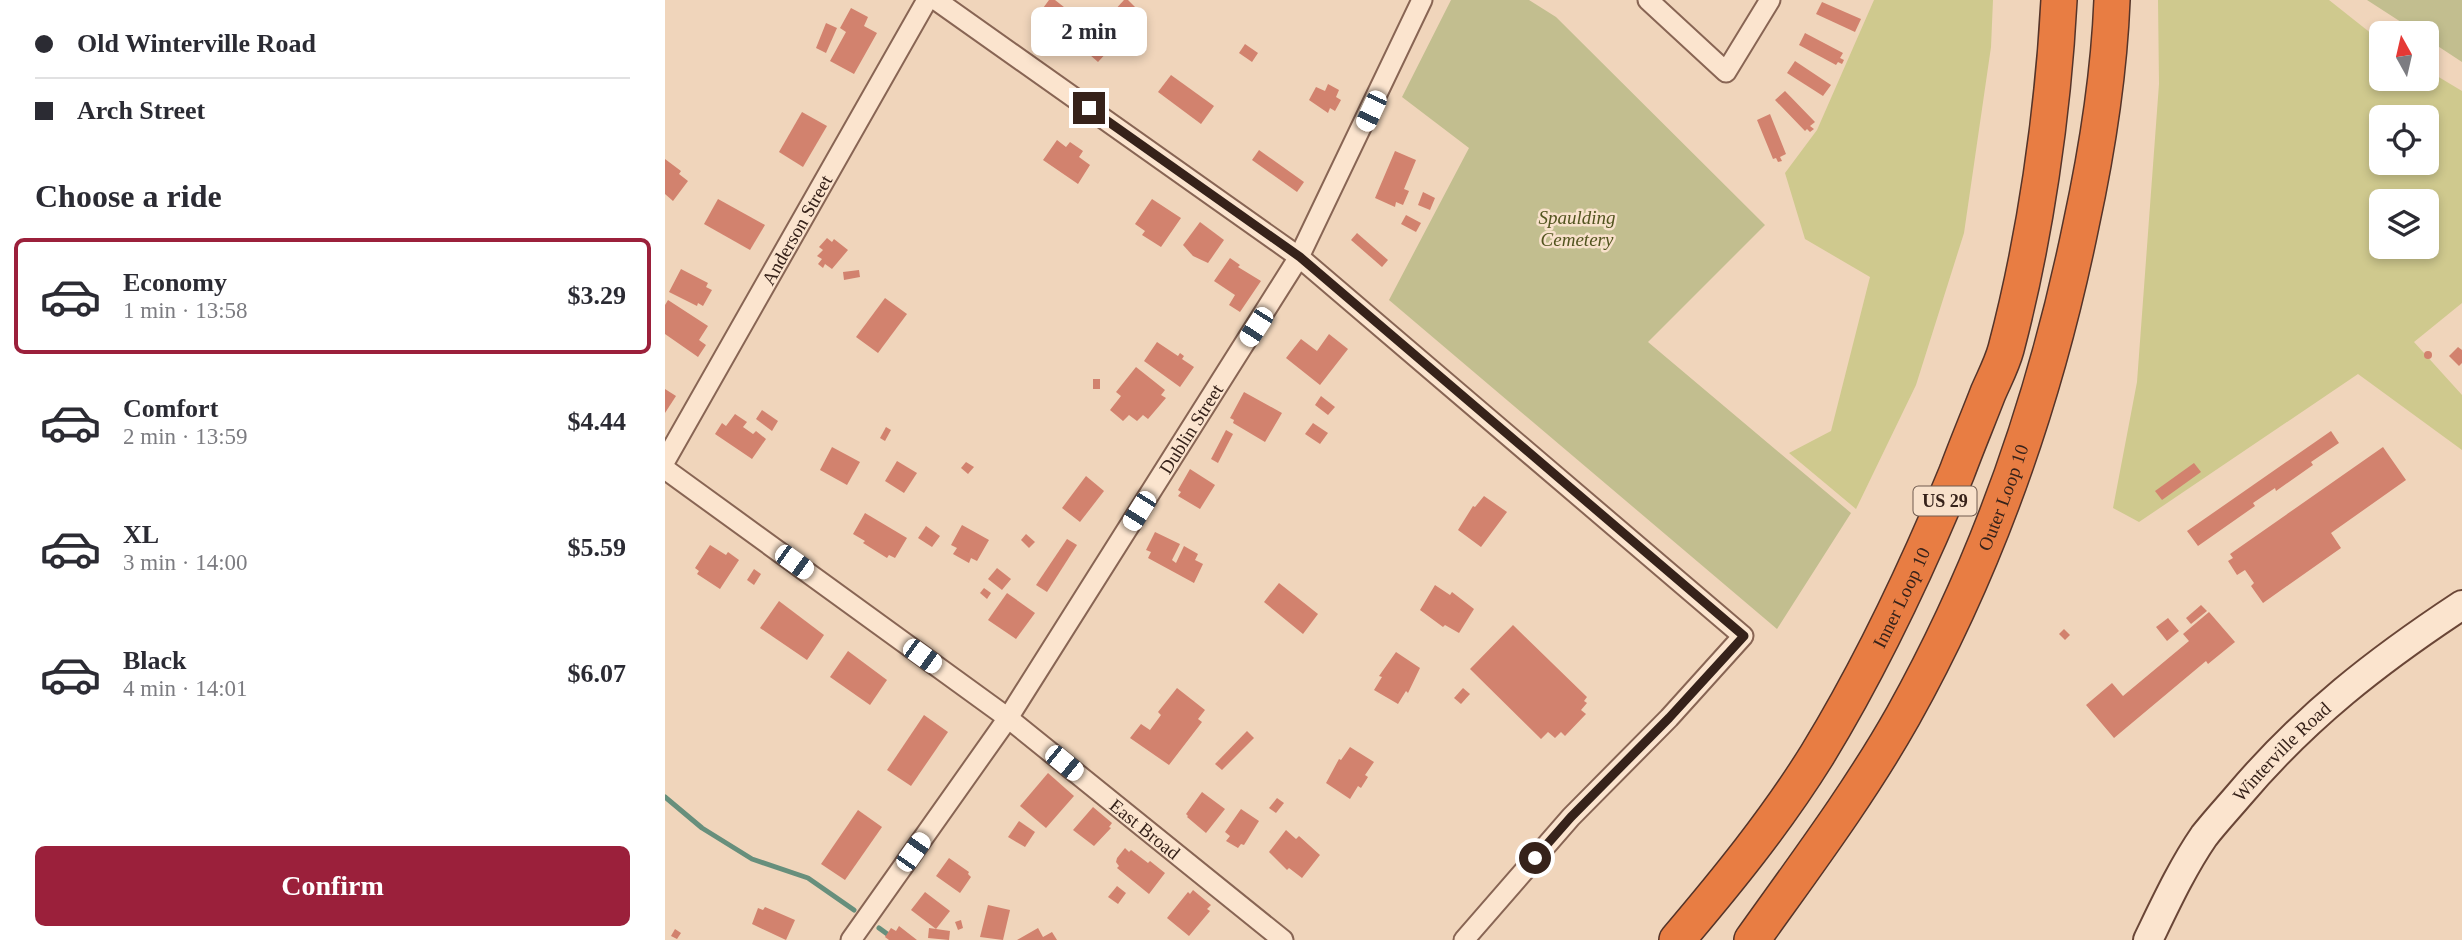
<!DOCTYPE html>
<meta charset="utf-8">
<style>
body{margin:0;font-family:Georgia,serif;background:#f2f2f3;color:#2b2b33;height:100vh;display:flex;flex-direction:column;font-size:26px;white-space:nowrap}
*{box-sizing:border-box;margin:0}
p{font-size:23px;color:#7c7c81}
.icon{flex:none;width:38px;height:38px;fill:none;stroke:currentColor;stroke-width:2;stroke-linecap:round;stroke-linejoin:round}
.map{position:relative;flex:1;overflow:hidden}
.drawer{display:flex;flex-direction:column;background:#fff;width:665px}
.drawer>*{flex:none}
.banner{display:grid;align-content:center;height:154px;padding:0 35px;background:#fff}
.needle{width:46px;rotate:352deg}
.buttons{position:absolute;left:1704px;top:21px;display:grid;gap:14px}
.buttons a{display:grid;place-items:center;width:70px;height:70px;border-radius:10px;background:#fff;box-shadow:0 4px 10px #0003;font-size:35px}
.end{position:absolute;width:32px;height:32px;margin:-16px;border:9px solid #36221a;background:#fff;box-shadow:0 0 0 4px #fff}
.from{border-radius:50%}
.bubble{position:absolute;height:49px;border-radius:10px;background:#fff;box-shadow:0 4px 10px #0003;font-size:23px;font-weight:800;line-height:49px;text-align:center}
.car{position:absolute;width:21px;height:42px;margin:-21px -10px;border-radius:9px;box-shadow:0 0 5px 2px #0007;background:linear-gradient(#fff 24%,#345 0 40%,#fff 0 76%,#345 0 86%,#fff 0)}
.banner b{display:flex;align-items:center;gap:24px;height:66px;font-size:26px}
.banner b+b{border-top:2px solid #e1e1e2}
.banner i{width:18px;height:18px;background:#2b2b33}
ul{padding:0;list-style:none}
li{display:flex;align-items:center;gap:21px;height:116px;margin:0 14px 10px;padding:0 21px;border:4px solid transparent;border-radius:10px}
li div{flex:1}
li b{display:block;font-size:26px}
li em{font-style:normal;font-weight:800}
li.selected{border-color:#9b203b}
li>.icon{width:63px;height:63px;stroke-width:1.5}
h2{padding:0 35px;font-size:32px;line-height:84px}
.button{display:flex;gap:14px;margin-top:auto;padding:14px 35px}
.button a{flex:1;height:80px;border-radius:10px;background:#9b203b;color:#fff;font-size:28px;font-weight:800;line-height:80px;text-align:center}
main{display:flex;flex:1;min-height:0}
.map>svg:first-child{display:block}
</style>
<main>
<section class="drawer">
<div class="banner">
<b><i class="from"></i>Old Winterville Road</b>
<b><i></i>Arch Street</b>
</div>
<h2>Choose a ride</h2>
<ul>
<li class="selected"><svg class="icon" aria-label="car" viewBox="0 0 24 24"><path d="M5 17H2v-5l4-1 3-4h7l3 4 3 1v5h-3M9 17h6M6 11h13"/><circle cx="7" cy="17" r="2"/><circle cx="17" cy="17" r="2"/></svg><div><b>Economy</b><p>1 min · 13:58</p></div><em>$3.29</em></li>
<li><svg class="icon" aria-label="car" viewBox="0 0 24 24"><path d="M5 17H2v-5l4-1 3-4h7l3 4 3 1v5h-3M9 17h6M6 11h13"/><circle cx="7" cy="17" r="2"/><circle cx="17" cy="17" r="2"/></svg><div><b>Comfort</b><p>2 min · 13:59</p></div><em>$4.44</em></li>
<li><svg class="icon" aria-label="car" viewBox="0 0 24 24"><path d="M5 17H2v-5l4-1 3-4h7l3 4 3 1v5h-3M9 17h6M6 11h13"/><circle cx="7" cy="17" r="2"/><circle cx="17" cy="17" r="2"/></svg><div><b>XL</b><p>3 min · 14:00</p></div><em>$5.59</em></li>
<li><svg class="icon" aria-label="car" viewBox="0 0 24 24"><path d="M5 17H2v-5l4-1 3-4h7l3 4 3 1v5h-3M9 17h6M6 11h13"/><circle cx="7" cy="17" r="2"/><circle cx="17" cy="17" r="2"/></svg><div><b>Black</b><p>4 min · 14:01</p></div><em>$6.07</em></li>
</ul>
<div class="button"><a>Confirm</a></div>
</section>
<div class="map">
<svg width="1797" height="940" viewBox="0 0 1797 940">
<rect width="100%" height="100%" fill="#f0d5bb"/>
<g fill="#cfc98e" fill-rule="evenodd">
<path d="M1209,0h119l-2,47 -27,186 -48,152 -60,124 -67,-56 42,-22 39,-154 -65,-38 -20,-66 32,-43z"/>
<path d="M1493,0h171l53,42v37h45v-9l35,21v212l-48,39 48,53v55l-104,-76 -219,148 -26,-14 24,-126 22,-298zM1717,117h45v46h-45zM1717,201h45v46h-45z"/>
</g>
<g fill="#c2be8f">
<path d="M786,0h78l27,17 209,208 -117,117 203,171 -74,116 -388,-329 80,-152 -67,-51z"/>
<path d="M1702,0h95v62l-35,-23v-6h-9z"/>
</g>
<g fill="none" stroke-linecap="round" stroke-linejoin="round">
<g stroke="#678f7c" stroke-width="5">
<path d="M0,797l37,31 50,31 56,19 46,32"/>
<path d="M214,928l11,8 13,4"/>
</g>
</g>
<g fill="#d2826e">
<path d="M384,0h6l14,11 -21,25 -10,-8 3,-4 -6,-5z"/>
<path d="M459,0h4l14,14 -44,48 -17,-15z"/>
<path d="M1157,2l39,17 -6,13 -39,-18z"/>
<path d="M186,8l17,9 -4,9 13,7 -23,41 -24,-13 16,-29 -6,-4z"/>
<path d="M161,23l11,5 -11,25 -10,-5z"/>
<path d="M1140,33l38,20 -3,5 4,2 -2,4 -4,-2 -2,3 -37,-20z"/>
<path d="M580,44l13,9 -6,9 -13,-9z"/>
<path d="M1130,61l36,24 -8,11 -36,-23z"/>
<path d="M506,75l43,31 -13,18 -43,-32z"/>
<path d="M663,84l11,6 -3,7 5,3 -6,11 -5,-3 -2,5 -19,-13 7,-13 9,4z"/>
<path d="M1120,91l30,31 -5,4 4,3 -4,3 -3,-3 -2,2 -30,-31z"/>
<path d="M137,112l25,14 -24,41 -24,-15z"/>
<path d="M1105,114l16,40 -6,3 2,4 -4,1 -2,-4 -3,1 -16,-39z"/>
<path d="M392,140l9,7 4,-5 13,9 -4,6 11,8 -12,19 -35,-24z"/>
<path d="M594,150l45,32 -7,10 -45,-32z"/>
<path d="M730,151l21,9 -12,29 5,2 -6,14 -7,-3 -1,5 -20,-9z"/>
<path d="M0,159l16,12 -2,3 9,7 -15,20 -8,-7z"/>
<path d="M758,192l12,6 -5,12 -12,-5z"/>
<path d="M53,199l47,26 -15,25 -46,-26z"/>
<path d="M487,199l29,19 -20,29 -19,-12 3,-4 -10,-7z"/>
<path d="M741,215l15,8 -5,9 -15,-8z"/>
<path d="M535,222l24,18 -16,23 -15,-7 -10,-11z"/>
<path d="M692,233l31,27 -6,7 -31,-27z"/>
<path d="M162,238l5,4 2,-3 14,11 -16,19 -7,-5 -2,4 -5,-4 4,-5 -5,-3 6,-6 -4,-3z"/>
<path d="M565,258l10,7 -2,2 23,14 -21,31 -11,-7 6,-10 -21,-14z"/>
<path d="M16,269l27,14 -2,4 6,3 -9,16 -5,-3 -1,3 -28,-14z"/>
<path d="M194,270l1,7 -16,3 -1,-8z"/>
<path d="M220,298l22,16 -29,39 -22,-16z"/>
<path d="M3,300l40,26 -9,14 7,5 -8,12 -33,-23v-29z"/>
<path d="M664,334l19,15 -28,36 -34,-27 15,-19 16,12z"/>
<path d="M492,342l21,14 2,-3 4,3 -2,3 12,8 -14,20 -36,-26z"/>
<path d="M1793,347l4,3v13l-3,3 -10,-10z"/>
<circle cx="1763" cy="355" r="4"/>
<path d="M471,367l29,23 -4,5 5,3 -18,21 -5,-4 -6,6 -8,-6 -6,6 -13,-11 11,-14 -5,-4z"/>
<rect x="428" y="379" width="7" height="10"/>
<path d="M0,389l11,7 -11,17z"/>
<path d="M579,392l38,21 -17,29 -32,-19 1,-3 -4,-2z"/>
<path d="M656,396l14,11 -7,8 -13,-10z"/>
<path d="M97,410l16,11 -6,10 -16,-12z"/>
<path d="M70,414l12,8 -4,5 10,7 3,-3 10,8 -14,20 -37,-25 7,-11 4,3z"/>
<path d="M648,423l15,10 -8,11 -15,-10z"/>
<path d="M221,427l5,3 -6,11 -5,-3z"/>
<path d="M561,430l7,4 -15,29 -7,-4z"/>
<path d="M1666,431l8,12 -28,19 2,3 -37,26 -1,-3 -22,15 2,3 -57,40 -11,-15z"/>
<path d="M167,447l28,15 -13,23 -27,-15z"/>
<path d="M1718,447l23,33 -75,53 10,15 -78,55 -12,-17 3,-3 -9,-13 -8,5 -9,-14 5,-3 -3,-4z"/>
<path d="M232,461l20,12 -13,20 -19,-12z"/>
<path d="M301,462l8,5 -6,7 -7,-6z"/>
<path d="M1529,463l7,9 -39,28 -7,-9z"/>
<path d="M525,469l25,16 -15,24 -22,-13 3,-4 -3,-2z"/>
<path d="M421,476l18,15 -24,31 -18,-14z"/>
<path d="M819,496l23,16 -26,35 -23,-17 15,-24 2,1z"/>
<path d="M200,513l42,25 -12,20 -6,-3 -2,3 -24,-15 2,-2 -12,-7z"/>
<path d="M297,525l27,15 -12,21 -6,-3 -2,5 -16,-9 4,-6 -6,-3z"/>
<path d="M261,526l14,10 -8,11 -14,-9z"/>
<path d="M490,532l25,12 -8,16 4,3 8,-17 14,8 -3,6 8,4 -9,19 -46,-25 3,-6 -5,-2z"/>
<path d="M361,534l9,8 -6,6 -8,-8z"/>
<path d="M402,539l10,6 -30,47 -11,-7z"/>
<path d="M45,545l16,10 2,-3 11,8 -19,29 -23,-15 2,-3 -4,-3z"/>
<path d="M332,568l14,11 -9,11 -14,-11z"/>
<path d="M89,569l7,5 -7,11 -7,-5z"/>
<path d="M614,583l39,31 -15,20 -39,-32z"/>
<path d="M770,585l15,10 2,-3 22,17 -15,24 -14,-8 -2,2 -23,-17z"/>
<path d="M319,588l7,5 -4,6 -7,-6z"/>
<path d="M342,593l28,20 -19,26 -28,-19z"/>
<path d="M114,601l45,34 -17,25 -47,-32z"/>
<path d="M1536,605l6,6 -16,13 -5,-6z"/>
<path d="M1544,612l26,30 -27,22 -2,-3 -92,77 -28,-33 26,-22 11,13 66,-55 -6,-7z"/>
<path d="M1503,618l11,13 -12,10 -11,-14z"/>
<path d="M848,625l74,72 -3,4 3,2 -6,7 5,4 -21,22 -4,-4 -6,6 -7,-6 -7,7 -71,-70z"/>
<path d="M1399,629l6,6 -5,5 -6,-6z"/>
<path d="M183,651l39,29 -17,25 -40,-28z"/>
<path d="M731,652l24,16 -12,25 -2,-2 -8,13 -24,-14 8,-13 -3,-1z"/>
<path d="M512,688l28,22 -7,9 4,3 -33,43 -39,-27 11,-14 9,6 11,-15 -3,-3z"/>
<path d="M798,688l7,6 -9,10 -7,-6z"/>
<path d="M259,715l24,17 -37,54 -24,-16z"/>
<path d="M582,731l7,7 -32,32 -7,-6z"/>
<path d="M685,747l24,15 -9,13 3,2 -7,11 -3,-2 -8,13 -24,-16 13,-24 2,1z"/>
<path d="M383,773l26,23 -28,32 -26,-22z"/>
<path d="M537,792l23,17 -19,24 -19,-16 1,-1 -2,-2z"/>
<path d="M612,798l7,5 -8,10 -7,-5z"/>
<path d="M428,807l19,16 -3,4 2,1 -17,18 -21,-16z"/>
<path d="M576,809l18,12 -15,24 -3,-1 -3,4 -12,-7 4,-5 -5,-4z"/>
<path d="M193,810l24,17 -37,53 -24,-16z"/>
<path d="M354,821l16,11 -10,15 -17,-10z"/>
<path d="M621,830l10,9 3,-3 21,19 -18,23 -13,-10 -2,2 -18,-18z"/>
<path d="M460,848l4,4 2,-2 17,13 2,-2 15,12 -16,21 -32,-26 2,-2 -3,-4 1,-4z"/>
<path d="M284,858l20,14 -1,2 3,3 -11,16 -24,-17z"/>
<path d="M452,886l9,7 -8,11 -10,-7z"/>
<path d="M528,890l18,15 -4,4 3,2 -21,25 -22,-18 21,-26 2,2z"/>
<path d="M260,892l25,19 -14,18 -25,-19z"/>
<path d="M323,905l22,5 -7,30 -23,-3z"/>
<path d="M100,907l30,13 -9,20 -34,-16 6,-16 5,2z"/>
<path d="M296,920l2,8 -5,2 -3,-8z"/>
<path d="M234,926l18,14h-28l-4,-3 6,-9 5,3z"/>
<path d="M264,928l21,3 -1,9 -21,-2z"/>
<path d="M373,928l5,9 9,-5 5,8h-40z"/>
<path d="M10,929l6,4 -4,6 -6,-3z"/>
</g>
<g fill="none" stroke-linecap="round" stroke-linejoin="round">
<defs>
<g id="street">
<path d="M271,0l363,257 444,379 -74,82 -98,99 -107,123"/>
<path d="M983,0l78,72 44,-72"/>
<path id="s1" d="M0,461l262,-461"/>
<path id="s2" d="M0,469l343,249 275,222"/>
<path id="s3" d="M186,940l157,-222 291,-461 123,-257"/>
</g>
<g id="secondary">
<path id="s4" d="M1483,940c17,-35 34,-72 56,-104 11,-14 23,-27 35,-41 66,-78 138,-134 223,-190"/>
</g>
<g id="highway">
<path id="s5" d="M1012,940c50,-59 99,-119 140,-185 55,-90 100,-186 140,-283 10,-27 21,-53 31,-79 6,-14 14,-29 18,-44 29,-110 47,-235 53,-349"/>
<path id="s6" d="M1087,940c52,-73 107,-146 151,-224 85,-152 143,-320 178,-491 16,-74 28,-149 31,-225"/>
</g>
</defs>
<use href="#street" stroke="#886554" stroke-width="23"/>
<use href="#secondary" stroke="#6a4637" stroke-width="32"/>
<use href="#highway" stroke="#553429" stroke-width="38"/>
<use href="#street" stroke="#fbe4ce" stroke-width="19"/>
<use href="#secondary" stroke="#fbe4ce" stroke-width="28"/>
<use href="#highway" stroke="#e87d43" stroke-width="35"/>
</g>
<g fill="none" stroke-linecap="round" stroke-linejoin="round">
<path stroke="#36221a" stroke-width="9" d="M424,108l211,149 444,379 -75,82 -98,99 -36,41"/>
</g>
<g text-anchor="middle" stroke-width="5" stroke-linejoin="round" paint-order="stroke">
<rect fill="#f8e1cb" stroke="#705b4f" stroke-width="2" x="1248.5" y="486.5" width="63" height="29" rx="5"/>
<g font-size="18" font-weight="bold" fill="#36221a">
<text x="1280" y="507">US 29</text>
</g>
<g font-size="19" font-style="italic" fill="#52541f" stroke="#f8e1cb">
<text x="912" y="224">Spaulding<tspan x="912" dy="22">Cemetery</tspan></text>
</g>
<g font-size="19" fill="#36221a" stroke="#f8e1cb">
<text dy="7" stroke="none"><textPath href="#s1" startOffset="266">Anderson Street</textPath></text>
<text dy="7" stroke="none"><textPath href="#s3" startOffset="614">Dublin Street</textPath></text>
<text dy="7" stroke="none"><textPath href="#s6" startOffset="511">Outer Loop 10</textPath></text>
<text dy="7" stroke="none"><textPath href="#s5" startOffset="411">Inner Loop 10</textPath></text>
<text dy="7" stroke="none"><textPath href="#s4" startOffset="233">Winterville Road</textPath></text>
<text dy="7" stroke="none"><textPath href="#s2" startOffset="600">East Broad</textPath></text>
</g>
</g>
</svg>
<div class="buttons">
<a><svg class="needle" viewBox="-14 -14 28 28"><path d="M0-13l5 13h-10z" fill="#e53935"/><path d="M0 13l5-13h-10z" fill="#7c7c81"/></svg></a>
<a><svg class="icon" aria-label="locate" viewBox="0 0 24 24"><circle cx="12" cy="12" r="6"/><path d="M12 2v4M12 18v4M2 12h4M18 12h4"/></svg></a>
<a><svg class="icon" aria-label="layers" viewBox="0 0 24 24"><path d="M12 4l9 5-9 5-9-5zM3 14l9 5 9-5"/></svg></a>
</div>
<i class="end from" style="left:870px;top:858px"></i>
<i class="end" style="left:424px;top:108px"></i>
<div class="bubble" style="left:366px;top:7px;width:116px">2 min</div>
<i class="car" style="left:706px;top:111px;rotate:205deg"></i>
<i class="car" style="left:591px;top:327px;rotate:213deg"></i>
<i class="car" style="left:474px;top:511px;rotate:212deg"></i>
<i class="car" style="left:129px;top:562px;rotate:126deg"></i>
<i class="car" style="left:257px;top:656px;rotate:126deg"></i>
<i class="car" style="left:399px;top:763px;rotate:129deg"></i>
<i class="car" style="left:248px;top:852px;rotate:35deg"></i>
</div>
</main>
